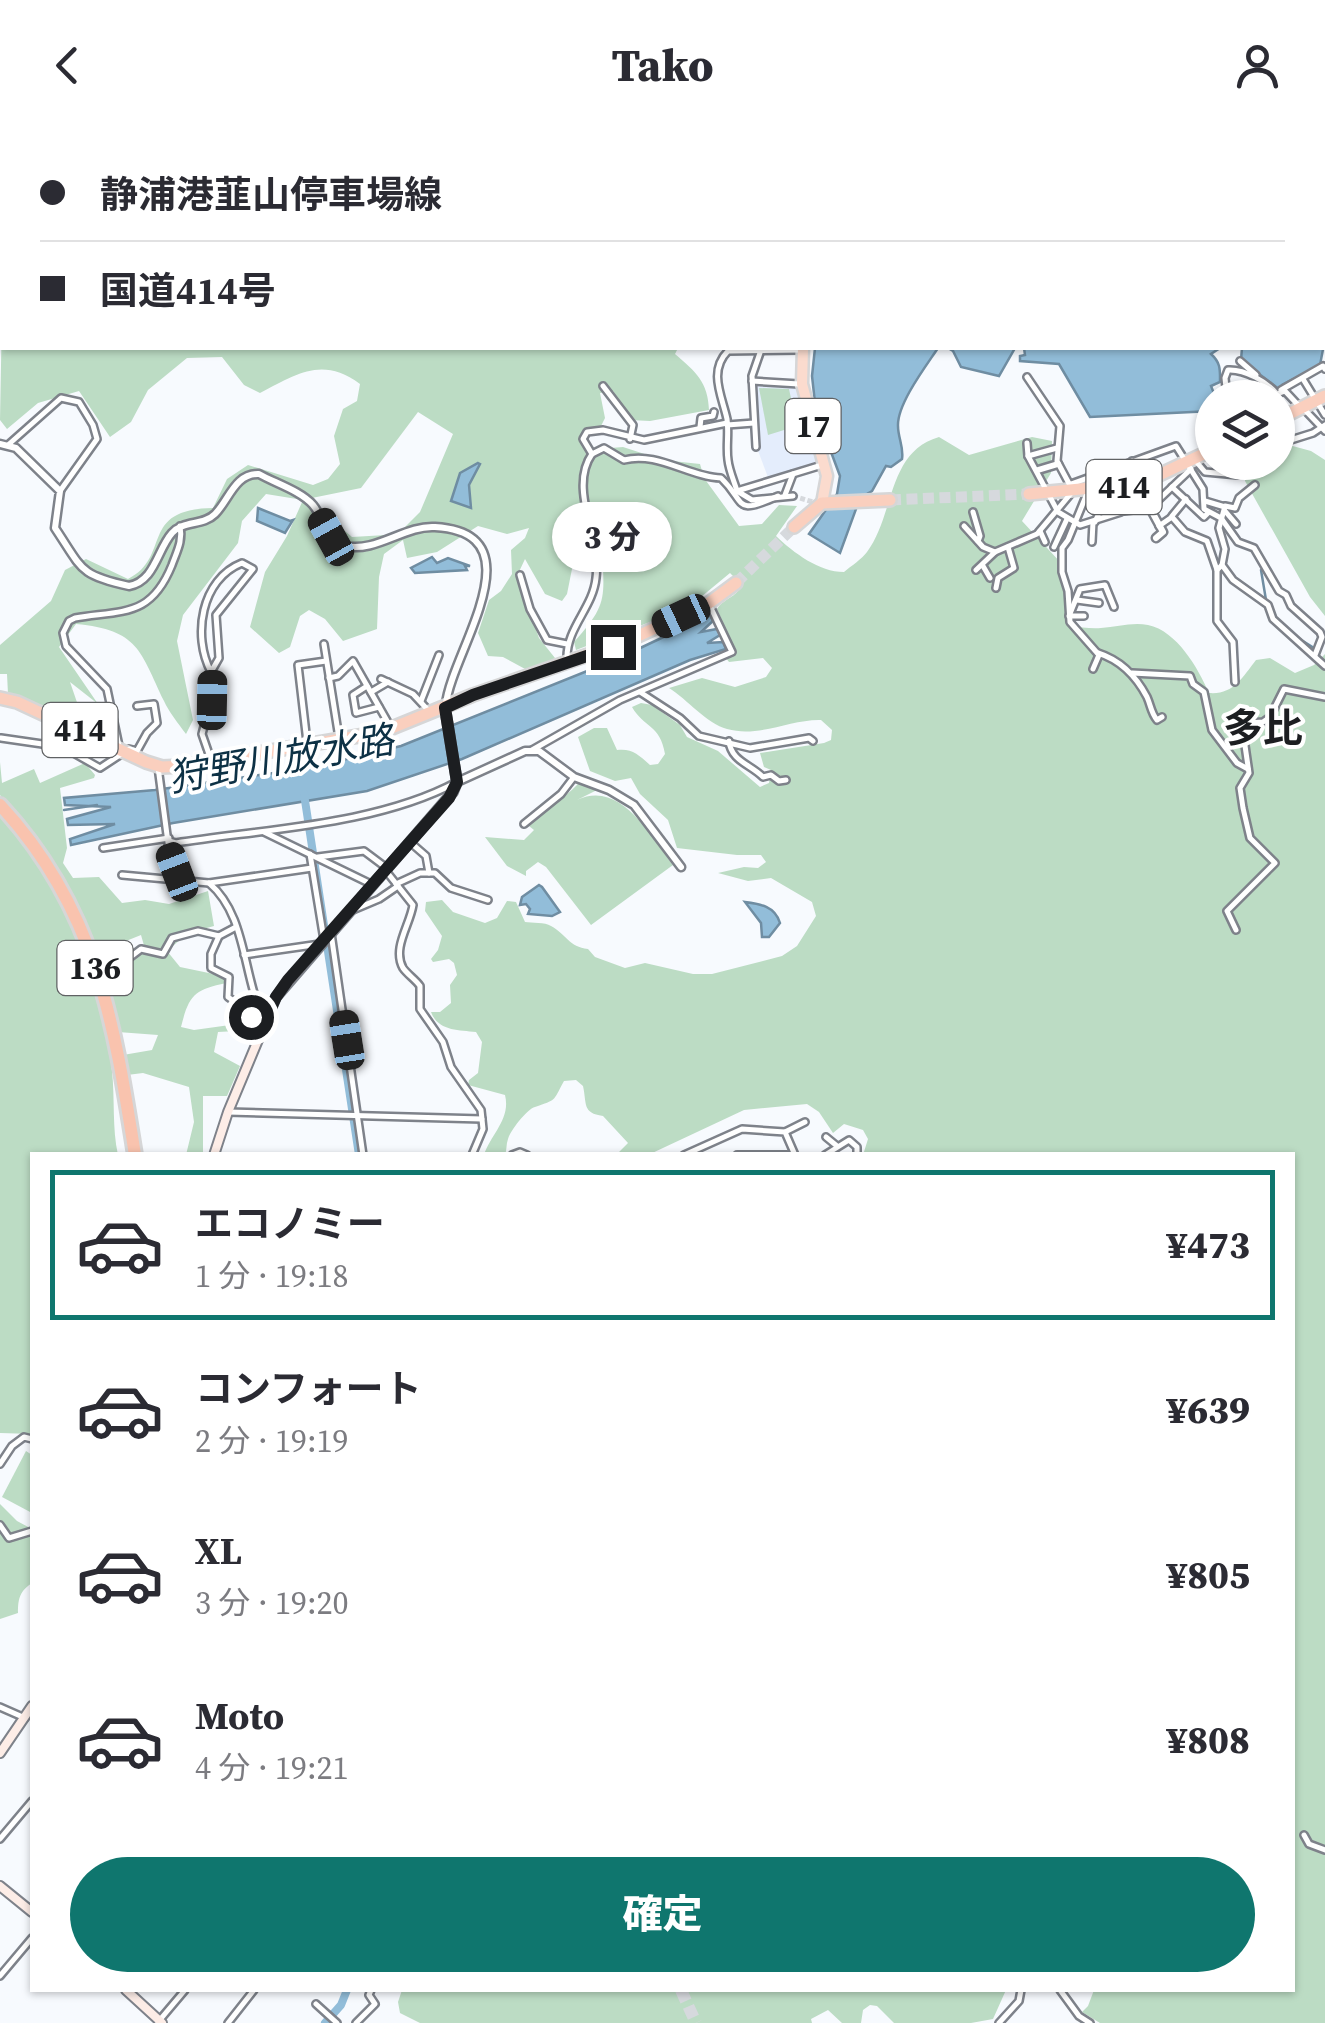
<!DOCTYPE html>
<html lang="ja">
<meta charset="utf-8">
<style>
body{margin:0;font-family:"Source Serif 4","Noto Sans JP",serif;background:#f2f2f3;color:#2b2b33;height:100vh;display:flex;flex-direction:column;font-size:38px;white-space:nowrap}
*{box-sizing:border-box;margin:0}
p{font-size:32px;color:#7c7c81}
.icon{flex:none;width:55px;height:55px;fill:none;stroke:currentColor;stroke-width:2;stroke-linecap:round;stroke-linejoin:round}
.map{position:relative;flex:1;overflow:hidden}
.sheet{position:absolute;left:30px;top:1022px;width:1265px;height:840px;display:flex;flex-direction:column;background:#fff;border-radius:0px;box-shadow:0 2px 8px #0004}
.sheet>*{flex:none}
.guide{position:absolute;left:0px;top:0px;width:1325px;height:220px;box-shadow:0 2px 8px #0004;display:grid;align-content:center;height:220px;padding:0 40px;background:#fff}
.tools{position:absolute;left:1195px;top:250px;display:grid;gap:20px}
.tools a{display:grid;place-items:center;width:100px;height:100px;border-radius:50%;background:#fff;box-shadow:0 2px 8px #0004;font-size:50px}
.end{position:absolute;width:45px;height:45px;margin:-22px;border:12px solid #1c1e21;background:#fff;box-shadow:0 0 0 5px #fff}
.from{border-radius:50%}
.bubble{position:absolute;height:70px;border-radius:35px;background:#fff;box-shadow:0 2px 8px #0004;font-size:32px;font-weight:800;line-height:70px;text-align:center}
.car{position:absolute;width:30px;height:60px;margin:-30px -15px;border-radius:12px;box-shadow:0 0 8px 2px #0007;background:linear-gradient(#222 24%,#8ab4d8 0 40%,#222 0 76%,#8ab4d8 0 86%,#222 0)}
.guide b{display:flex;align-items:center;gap:35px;height:95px;font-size:38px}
.guide b+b{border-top:2px solid #e1e1e2}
.guide i{width:25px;height:25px;background:#2b2b33}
ul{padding:18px 0 0;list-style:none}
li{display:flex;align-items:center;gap:30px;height:150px;margin:0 20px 15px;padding:0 20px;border:5px solid transparent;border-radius:0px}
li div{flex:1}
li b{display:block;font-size:38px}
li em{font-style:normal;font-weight:800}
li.current{border-color:#0f766e}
li>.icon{width:90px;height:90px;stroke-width:1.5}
.button{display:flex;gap:20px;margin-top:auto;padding:20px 40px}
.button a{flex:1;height:115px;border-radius:60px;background:#0f766e;color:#fff;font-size:40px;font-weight:800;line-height:115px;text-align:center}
header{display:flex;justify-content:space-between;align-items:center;height:130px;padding:0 40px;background:#fff;font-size:45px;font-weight:800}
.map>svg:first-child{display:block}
</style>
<header><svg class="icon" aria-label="back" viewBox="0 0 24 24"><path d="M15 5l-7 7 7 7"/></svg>Tako<svg class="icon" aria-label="person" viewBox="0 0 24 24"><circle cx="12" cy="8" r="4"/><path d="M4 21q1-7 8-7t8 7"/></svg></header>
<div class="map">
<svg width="1325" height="1893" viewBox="0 0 1325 1893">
<rect width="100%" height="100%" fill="#f7fafe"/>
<path fill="#e4edfc" d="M754,253l46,4 21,77 -52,16 -12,-32z"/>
<g fill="#bcdcc4" fill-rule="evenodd">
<path d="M0,0h714l-712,2 -2,30z"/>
<path d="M2,181v37h676l-3,6c21,18 33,28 34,56l-59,11 -20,-1 -17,-29 -13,2 5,25 -4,8 -20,8 5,16 37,-3 40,13 37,4 4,14 35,48 23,-2 17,-19 18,1 -21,30c18,17 43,36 68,36 7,-6 18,-13 23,-20 28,-38 20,-100 72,-115l30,18 63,-18 20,4 -1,32 -29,48 39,42 8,35 1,28c10,1 21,3 31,2 16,-1 31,-6 47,-3 29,6 50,43 61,68 24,2 33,-15 47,-33l14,-2 25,15 19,-8 11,-11v1369h-225l-18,-11 6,-6 6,-16h198v-835h-429l5,-16 -5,-9 -19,-6 -11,9 -14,-21 -12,-8 -63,6 -96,45h-32l12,-12 -25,-27c-21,-3 -16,-12 -20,-30l-7,-6 -12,1c-12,22 -7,18 -29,26 -8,2 -25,24 -27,32 -2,5 -1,11 -3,16h-21c7,-21 27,-36 21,-60l-37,-10 1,-5 9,-7 4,-31 -6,-10c-18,-2 -38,-1 -45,-20h9l11,-9 -1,-18 7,-10 -3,-12 -5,-4 -16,3 -2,-3 7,-9 4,-14 -17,-25 1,-9 16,-2 11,12 32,11 12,-5 10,-17 9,1 9,20c7,1 20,0 26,4 15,8 18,21 37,23l7,8 30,11 20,-5 48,11h19l70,-18 15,-10 19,-30 -4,-14 -41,-24 -23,3 -30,-8 26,-6 14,1 8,-6 -5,-7h-24l-60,-7 -9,-28 -28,-26 -9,-16 -16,3 -25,-10 -12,-34 16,-9h13l10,22c15,-2 22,5 33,15l8,-1 7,-10c-5,-30 -21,-26 -33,-47l9,-4 11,2 28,20 7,12 31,14 42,36 9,-4 2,-13 -7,-3 -4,-14 64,-10 7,-3 1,-10 -11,-10c-30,-1 -62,18 -94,9 -20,-5 -40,-30 -58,-41l33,-10 33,9 31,-10 6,-9 -9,-10 -34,4 -3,-4 9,-8 -18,-41c7,-11 19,-11 25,-24l-12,-12 -29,24 -27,16 -98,37 -2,-8c32,-36 31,-42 28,-89l-26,-4 -9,45 -5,7 -17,-7 -20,-35 -8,17 22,62 16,20 -13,9 -15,3 -24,-13 -15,-1 -10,-23 11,-33 12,-9 11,-17 -1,-24 14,-12 4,-10 -22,6 -29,-8 -41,26 -30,6 -4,-18 -19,14 -5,23 -2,52 -34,12 -18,-22 -16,-9 -9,6 -10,31 -11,6 -29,-26 15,-55 22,-36 16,-36 -37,-6 -24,27 -4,22 -55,72 -6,26 16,79 -7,14c-8,-11 -17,-22 -22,-33 -24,-50 -25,-71 -88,-77l-17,23 39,57 -28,-22 11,32 -17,4 -56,-24 -1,-20h-7v-29l51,-44 14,-31 21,-11 42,20c44,-22 10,-70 85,-71l14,-29 21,-14 65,20 15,-6 12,-15 -6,-28 9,-27 14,-8 3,-17c-38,-28 -63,-10 -100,9l-16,-8 -22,-28 -35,1 -39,32 -17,32 -21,15 -31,-46 -41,12 -31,26 -7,-9zM418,282l35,22 -33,78 -18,18 1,4 -51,3 -45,-38 54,-11z"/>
<path d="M759,258l30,1 8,37 -29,9z"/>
<path d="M1278,312l33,9 14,9v156l-15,-19 -65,-116 -1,-19h34z"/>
<path d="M0,632l2,21 32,-14 6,14 45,-20 10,12 -1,3 -34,10 7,60 -4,15 10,15 26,-1 23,26 23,-3 24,4 39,-13 6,35 -26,7 -21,18 13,16 48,10 -2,6c-32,7 -37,12 -45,44l13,3 36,-5 1,-3 15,2 3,-6 6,12 -37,2 -4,20 26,14 -13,30h-24v59h-17l8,-33 -5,-35 -46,-14 -16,2 -4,-20 29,-5 6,-15 -40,-3 -11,-46 38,-37 -4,-14 -20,8 -29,-3 -47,-86 -45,-59z"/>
<path d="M578,654l19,6 -20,10c43,-21 73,35 96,65l-82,60 -45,-58 -8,-5 -12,9v5l-19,-10 -22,-29 39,3 10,-10 -5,-4c12,-15 34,-26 49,-42z"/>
<path d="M0,686c62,71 103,160 112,255 3,28 0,57 6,84h-86v279l-32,-1z"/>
<path d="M26,1321l6,4v58l-30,-16z"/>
<path d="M0,1374l17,17 15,8v54c-12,8 -14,15 -14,30l-18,6z"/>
<path d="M402,1860h604l-13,29 -22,4h-77l-17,-17 -7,-1 -7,5 -2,13h-19l-14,-13 -17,9 1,4h-392l-20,-10 -2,-11z"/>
</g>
<g fill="#92bdd9" stroke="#6f8da2" stroke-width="2.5">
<path d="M933,0h392v8l-3,-6h-391z"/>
<path d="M1325,62v147l-5,26 -38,20 -2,5 -39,-30 1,-12h80z"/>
<path d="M815,218h123c-12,18 -41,56 -40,78 0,12 6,21 4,33l-11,8 -5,-1 -14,25 -12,7 -20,55 -31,-19 28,-40 3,-18 -24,-64 -4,-36z"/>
<path d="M948,218h67l-16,28 -38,-9 -8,-16z"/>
<path d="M1024,218h196l-9,6c10,9 9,16 9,28l-9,4 4,10 -3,15 -122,6 -31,-53 -39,-3v-5l5,-1z"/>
<path d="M478,333l2,1 -11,21 2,23 -20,-7 9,-28z"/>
<path d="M258,378l32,13 3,-1 -8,13 -28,-12z"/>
<path d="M432,427l5,6 11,-5 22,8h-5l2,4 -52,3 -4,-5z"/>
<path d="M710,485l3,6 -12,11 16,-3 3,6 -13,8 16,-1 3,7 -36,11 -228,99 -95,32 -194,32 -102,22 -1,-6 45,-15 -47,1 -1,-6 44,-12 -46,-2 -1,-7 91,-8 154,-22 92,-22 216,-87z"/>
<path d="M539,755l3,2 18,25 -8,4 -24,-2 2,-5 -4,-5 -6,1 2,-8z"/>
<path d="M745,772c15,2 30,4 35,21l-11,14h-7l-1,-14z"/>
</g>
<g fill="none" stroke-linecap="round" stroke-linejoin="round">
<g stroke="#6f8da2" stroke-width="2.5">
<path d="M1261,440l5,30"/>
<path d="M1271,476l7,16"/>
<path d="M1295,506l19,12"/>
<path d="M64,680l33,-5"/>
</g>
<g stroke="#92bdd9" stroke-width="8">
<path d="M304,664l55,361"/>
<path d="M325,1893l16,-18 6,-15"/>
</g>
<path stroke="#d6d9dd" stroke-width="5" stroke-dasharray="5 2.5" stroke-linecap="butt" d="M793,366l20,6"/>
<g stroke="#d6d9dd" stroke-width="11" stroke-dasharray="11 5.5" stroke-linecap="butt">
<path d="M890,370l139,-6"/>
<path d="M736,453l58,-56"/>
</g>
<path stroke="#d6d9dd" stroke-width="12" stroke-dasharray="12 6" stroke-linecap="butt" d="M681,1860l15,33"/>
<defs>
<g id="minor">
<path d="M803,0l1,2"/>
<path d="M1240,231l16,14"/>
<path d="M1303,249l22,36"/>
<path d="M752,251l47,3"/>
<path d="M603,256l30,39 -3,14"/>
<path d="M1281,260l42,-24 2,3"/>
<path d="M1227,268l-2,-20 3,-8c17,-1 39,12 49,24l8,-3 14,15"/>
<path d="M1303,278l22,23"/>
<path d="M727,295l27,-2"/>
<path d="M700,297l1,-9 12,-2 1,-4"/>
<path d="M1027,313l1,13"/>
<path d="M1278,314l35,-11 12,-8"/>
<path d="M8,315l53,-47 18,4 14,23 4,14 -37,52"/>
<path d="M756,317l-4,-71 9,-26"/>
<path d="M1057,318l-29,8 30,56 22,13 41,-13"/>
<path d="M592,324l-9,-15 4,-7 16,-2 41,10 83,-17"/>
<path d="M1194,329l11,13 33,3"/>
<path d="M1132,331l23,44"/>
<path d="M1071,354l105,-38 27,43 1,20 17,9 17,24 16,6 25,43 7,4 5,11 29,26 2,5 -7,18"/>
<path d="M1255,355l-16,13 -4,10 -10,-2 -6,22 6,21 -3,16 11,15 35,25 5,14 52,47"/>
<path d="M1172,357l32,30 4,-4"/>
<path d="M737,361l85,-26"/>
<path d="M785,365l8,-21"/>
<path d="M793,366l-41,4 -15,-9c-3,-10 -8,-21 -9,-31 -2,-13 1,-27 -1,-41 -5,-23 -19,-48 1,-68l72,-1"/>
<path d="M1205,371l20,6"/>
<path d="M1225,381l11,13"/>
<path d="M973,382l7,24 -2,5"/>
<path d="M1172,386l14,-17"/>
<path d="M1095,392l9,-20"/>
<path d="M964,396l19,21 12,5"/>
<path d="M1159,396l13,-9 13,15 22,9 10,29"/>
<path d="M1040,401l5,11"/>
<path d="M1092,412l1,-20"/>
<path d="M1054,417l13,-28"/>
<path d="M1222,435l-5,5v51l16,21 2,40"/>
<path d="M983,436l7,12"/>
<path d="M976,440l19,-18 42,-18 36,-43 -16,-30 3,-35 -33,-49"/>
<path d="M520,445l10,34 17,31 20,4"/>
<path d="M996,458l2,-10 16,-10 -6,-21"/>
<path d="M1077,470l22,3"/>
<path d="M1084,486h-15l11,-27 25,-4 9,22"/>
<path d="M324,514l15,94"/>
<path d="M1098,523c22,7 38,23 49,44 4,9 4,16 10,23l5,-3"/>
<path d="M567,529c-1,-31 26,-51 29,-81 5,-39 -28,-90 -4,-124l12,-6 20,12c33,-9 65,17 97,18 26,25 12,38 57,18"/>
<path d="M1093,539l6,-14 -29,-33 -2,-31 -6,-19v-24l6,-8 20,-49 36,20 26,-3 41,-39"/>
<path d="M1132,543l58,3 3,8 11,8 8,38 25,33 11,6"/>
<path d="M329,548l9,-2 15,-15 37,65"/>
<path d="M381,549l32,15 15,16"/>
<path d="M367,556l-14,9 3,18 23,-6"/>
<path d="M371,562l17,-10"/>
<path d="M640,562l40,26 19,18 51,12 59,-10 4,3"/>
<path d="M421,571l18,-46"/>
<path d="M1,608l62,9 37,21 29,-19 8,2 10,-18 10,-10 -3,-19 -17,2"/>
<path d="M729,611c2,20 21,23 34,36l8,-2 8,6 7,-1"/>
<path d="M307,612l-9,-77 28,-4"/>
<path d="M119,616l-12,-57 -41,-43 -3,-13 6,-12 6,-3c49,-8 76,-1 97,-53 5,-14 11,-24 8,-39"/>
<path d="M532,620l88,-50 112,-48 -22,-46"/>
<path d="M211,630l-9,-26 9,-34v-28l8,-14 -3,-43 37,-46 -11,-6c-41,16 -50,73 -31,109"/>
<path d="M158,637l11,83 13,30"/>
<path d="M524,694l37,-30 13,-17"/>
<path d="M264,702l109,53"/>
<path d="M169,711l7,2c89,-14 201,-18 281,-61"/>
<path d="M411,713l15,13 3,17"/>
<path d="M103,718l66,-10"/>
<path d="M310,724l14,86"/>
<path d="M318,727l46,-6 24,18"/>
<path d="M386,741l27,34c-3,20 -21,43 -10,63 4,6 13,12 17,18v23l23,33 8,25 30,43 2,19 -11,26"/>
<path d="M122,745l87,8 103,-15"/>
<path d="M209,753c39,33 33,95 56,138"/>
<path d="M396,754l24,-11h15l16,15 37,12"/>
<path d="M353,780l26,-11 19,-13"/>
<path d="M1236,800l-9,-19 48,-48 -25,-25 -7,-30 -3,-20 9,-15 -6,-41 5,-9 15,-1 7,-5 14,-28 41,8"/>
<path d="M331,803l32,222"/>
<path d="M219,806l-8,18v14l18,9 -1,20 17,12 15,23"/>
<path d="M244,825l76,-11"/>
<path d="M116,838l25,-19 22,5 9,-16 26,-7 21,5 17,-9"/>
<path d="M228,982l254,7"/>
<path d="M785,1002l20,-10"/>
<path d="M826,1007l11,9"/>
<path d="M512,1025l8,-3 7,3"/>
<path d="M684,1025l58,-26 43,3 10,23"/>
<path d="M737,1025h50"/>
<path d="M825,1025l24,-15 8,7v8"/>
<path d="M0,1334l12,-18 12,-9 8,2"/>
<path d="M0,1395l9,13 23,-7"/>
<path d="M0,1577l25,11"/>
<path d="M1304,1705l5,9 16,6"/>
<path d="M0,1709l32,-38"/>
<path d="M0,1846l32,-38"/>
<path d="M1060,1860l19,26 11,7"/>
<path d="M316,1874l21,19"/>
<path d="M158,1892l27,-32"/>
<path d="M228,1893l26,-33"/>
<path d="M356,1893l19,-19 -6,-9 2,-5"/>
<path d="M999,1893l20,-22 2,-11"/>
</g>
<g id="tertiary">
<path d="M0,314l16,4 44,43 -5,37c28,42 24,47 74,58 26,-5 28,-36 43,-53 12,-13 31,-7 43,-19 14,-14 20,-41 44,-40 16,9 42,17 54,31 11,13 13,36 32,41 31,7 60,-21 90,-19 106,6 16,126 11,177"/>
<path d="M1038,340l20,-6"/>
<path d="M1150,378l13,24 -7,6"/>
<path d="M457,652l68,-31h14l35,26 35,13 25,15 47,62"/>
</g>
<g id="secondary">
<path d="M214,1025l14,-43 48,-115 177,-205 4,-10 -12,-74"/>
<path d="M0,1623l32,-47"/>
<path d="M0,1756l32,26"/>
<path d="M126,1860l36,33"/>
</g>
<g id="primary">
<path d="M913,2v-2"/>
<path d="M803,218l-1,36 25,92 -5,27"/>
</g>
<g id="trunk">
<path d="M1291,283l34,-17"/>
<path d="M1029,364l113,-11 70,-33"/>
<path d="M794,397l28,-24 68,-3"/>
<path d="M0,568l17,4 129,60 16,5 22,-1 198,-34 91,-37 152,-53 84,-39 27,-20"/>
</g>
<path id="motorway" d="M0,675c96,103 114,217 135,350"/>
</defs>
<use href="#minor" stroke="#7e828a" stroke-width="10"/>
<use href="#tertiary" stroke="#7e828a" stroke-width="11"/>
<use href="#secondary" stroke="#7e828a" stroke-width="12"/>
<use href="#primary" stroke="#d6d6d7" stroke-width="15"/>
<use href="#trunk" stroke="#d6d6d7" stroke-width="16"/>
<use href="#motorway" stroke="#d6d6d7" stroke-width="18"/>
<use href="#minor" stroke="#fff" stroke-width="5"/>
<use href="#tertiary" stroke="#fff" stroke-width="6"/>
<use href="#secondary" stroke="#fdede7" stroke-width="8"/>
<use href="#primary" stroke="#fbdbce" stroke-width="10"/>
<use href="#trunk" stroke="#facfbe" stroke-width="11"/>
<use href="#motorway" stroke="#f9c3ae" stroke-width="12"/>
</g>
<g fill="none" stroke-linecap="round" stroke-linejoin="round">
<path stroke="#1c1e21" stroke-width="12" d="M251,887l9,15 16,-35 12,-17 161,-182 8,-16 -12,-74 28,-13 140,-48"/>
</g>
<g text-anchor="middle" stroke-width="8" stroke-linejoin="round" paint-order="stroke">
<g fill="#fff" stroke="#606264" stroke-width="2.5">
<rect x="785.5" y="269" width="55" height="54" rx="8"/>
<rect x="1086.5" y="330" width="75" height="54" rx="8"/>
<rect x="42.5" y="573" width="75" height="54" rx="8"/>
<rect x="57.5" y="811" width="75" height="54" rx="8"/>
</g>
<g font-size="32" font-weight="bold" fill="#1c1e21">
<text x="813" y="307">17</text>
<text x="1124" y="368">414</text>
<text x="80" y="611">414</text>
<text x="95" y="849">136</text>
</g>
<g font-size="38" font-style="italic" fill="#0d3145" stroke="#fff">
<text transform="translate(281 629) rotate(-10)" y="13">狩野川放水路</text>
</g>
<g font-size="40" font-weight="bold" fill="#1c1e21" stroke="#fff">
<text x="1263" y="612">多比</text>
</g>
</g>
</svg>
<div class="tools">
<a><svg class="icon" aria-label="layers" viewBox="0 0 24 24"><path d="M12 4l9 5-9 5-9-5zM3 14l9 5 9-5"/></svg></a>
</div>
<i class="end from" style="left:251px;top:887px"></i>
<i class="end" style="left:613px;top:517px"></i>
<div class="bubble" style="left:552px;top:372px;width:120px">3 分</div>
<i class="car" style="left:331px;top:407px;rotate:331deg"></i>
<i class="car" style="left:681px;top:486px;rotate:245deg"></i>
<i class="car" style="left:212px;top:570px;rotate:1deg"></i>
<i class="car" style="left:177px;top:742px;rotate:339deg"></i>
<i class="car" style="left:347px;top:910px;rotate:351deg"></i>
<div class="guide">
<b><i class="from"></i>静浦港韮山停車場線</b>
<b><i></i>国道414号</b>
</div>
<section class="sheet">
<ul>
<li class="current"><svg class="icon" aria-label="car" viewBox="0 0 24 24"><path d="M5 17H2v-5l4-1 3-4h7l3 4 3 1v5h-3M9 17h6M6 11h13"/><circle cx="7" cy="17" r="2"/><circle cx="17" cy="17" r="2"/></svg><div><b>エコノミー</b><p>1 分 · 19:18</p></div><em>¥473</em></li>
<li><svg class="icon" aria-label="car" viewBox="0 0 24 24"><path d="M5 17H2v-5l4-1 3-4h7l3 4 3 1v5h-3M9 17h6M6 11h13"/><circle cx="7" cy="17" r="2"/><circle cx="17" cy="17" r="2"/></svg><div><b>コンフォート</b><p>2 分 · 19:19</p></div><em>¥639</em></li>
<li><svg class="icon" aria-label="car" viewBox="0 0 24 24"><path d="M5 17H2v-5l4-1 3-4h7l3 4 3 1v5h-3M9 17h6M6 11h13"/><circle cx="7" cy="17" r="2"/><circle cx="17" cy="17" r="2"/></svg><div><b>XL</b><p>3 分 · 19:20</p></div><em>¥805</em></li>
<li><svg class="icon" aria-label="car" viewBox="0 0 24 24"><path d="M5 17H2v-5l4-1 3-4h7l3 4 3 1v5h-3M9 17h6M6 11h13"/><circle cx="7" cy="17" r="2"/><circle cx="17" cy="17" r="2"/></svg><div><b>Moto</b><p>4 分 · 19:21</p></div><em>¥808</em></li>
</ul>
<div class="button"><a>確定</a></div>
</section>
</div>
